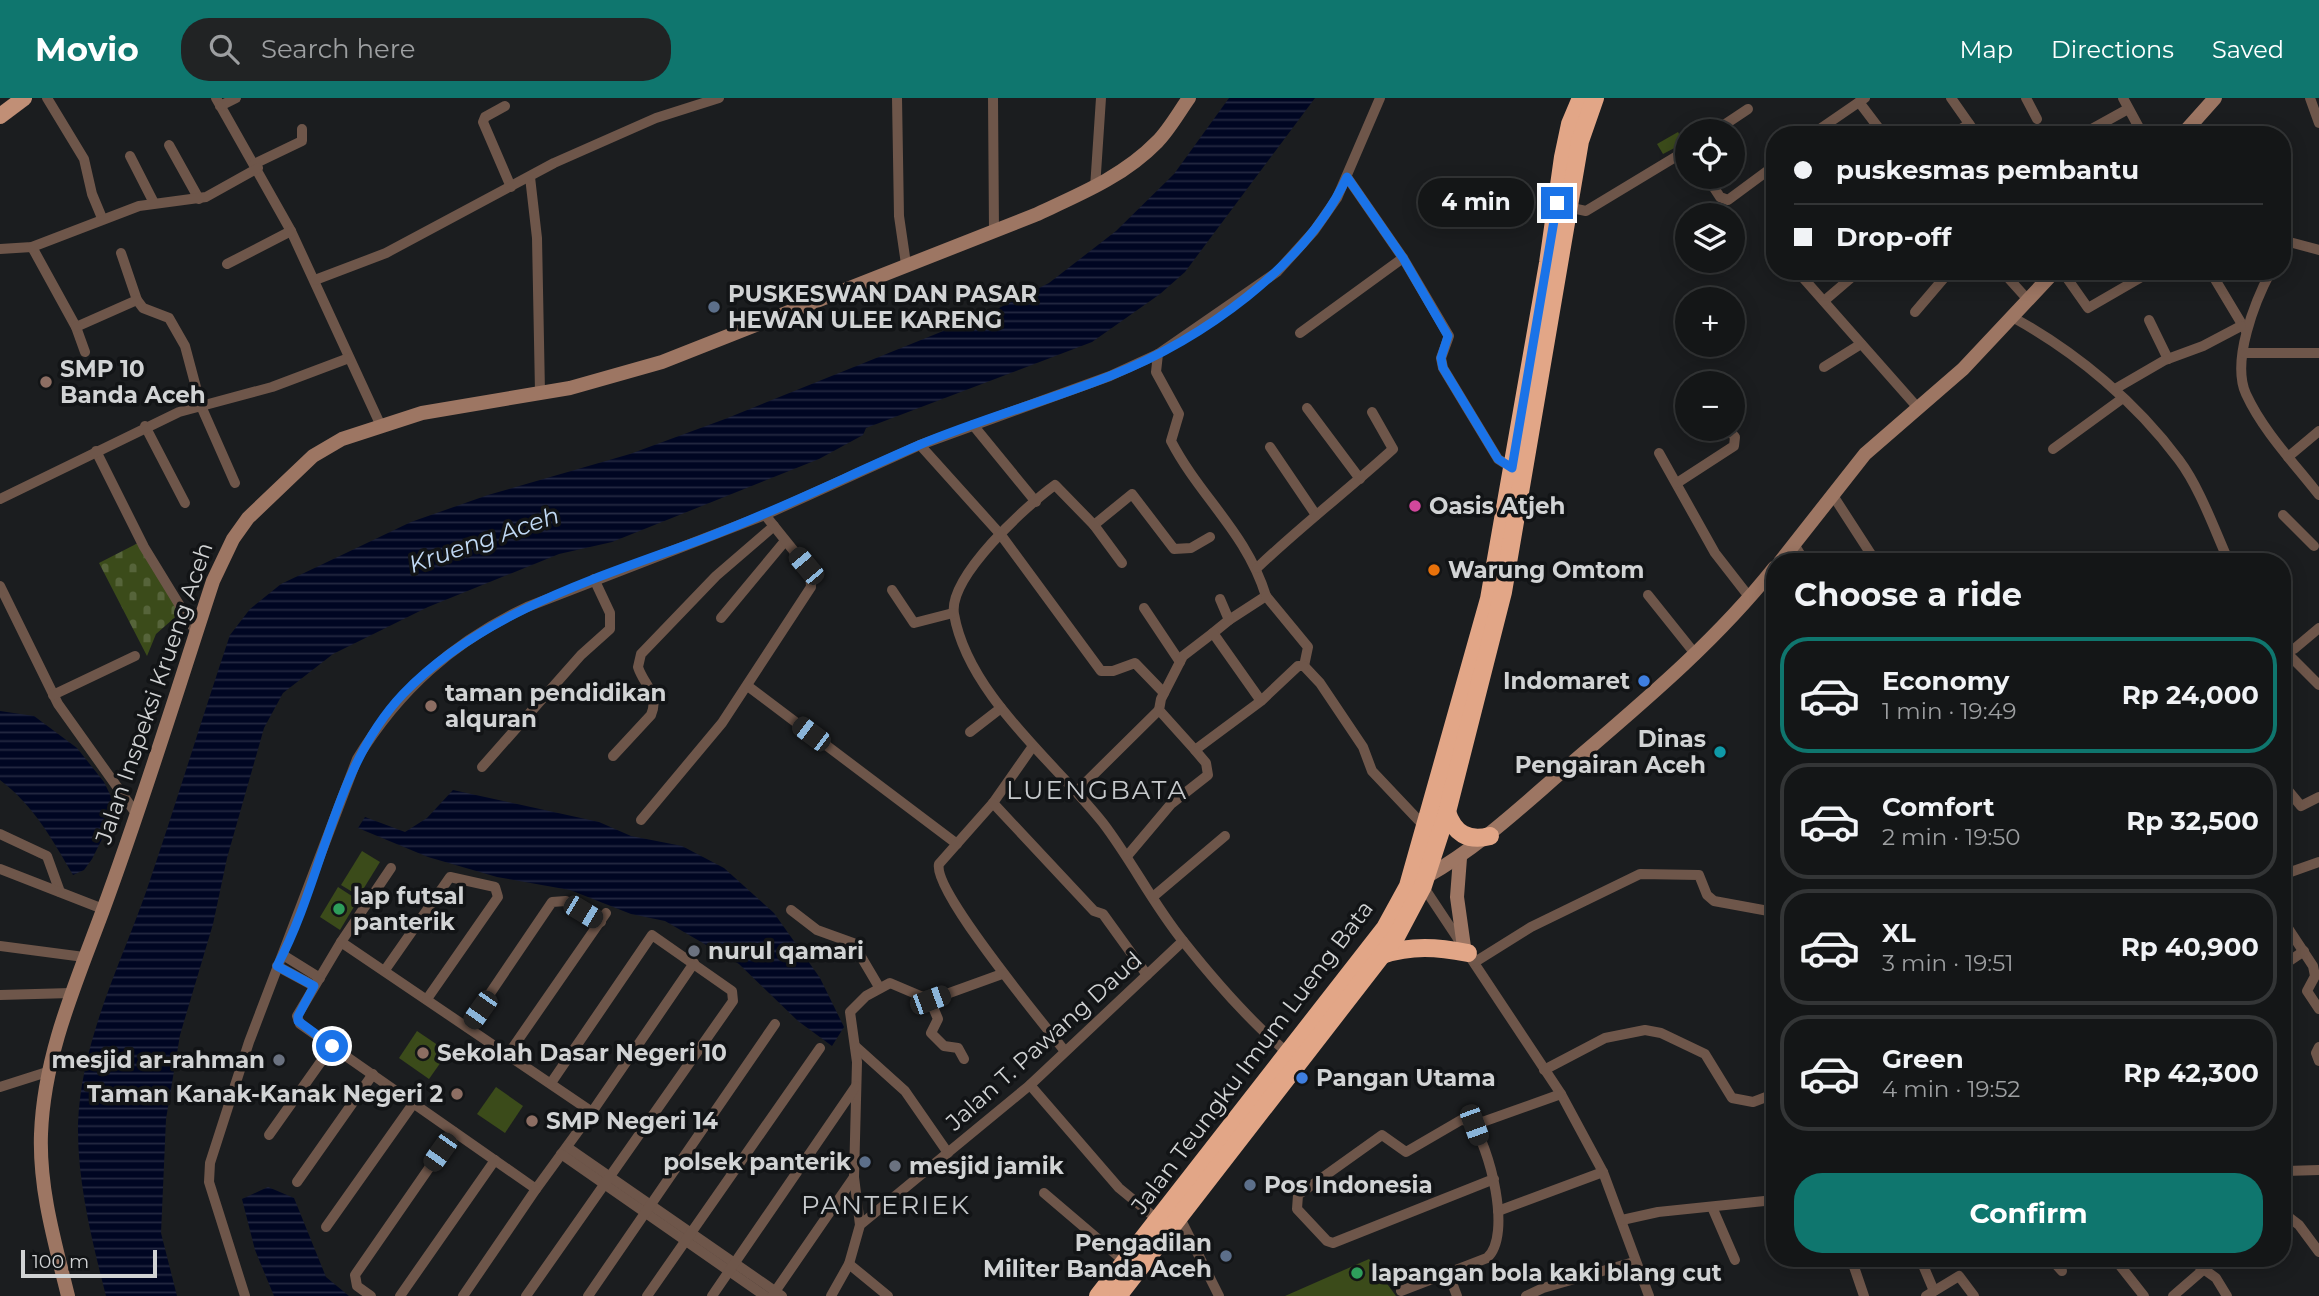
<!DOCTYPE html>
<meta charset="utf-8">
<style>
body{margin:0;font-family:Montserrat,sans-serif;background:#212324;color:#f1f3f6;height:100vh;display:flex;flex-direction:column;font-size:26px;white-space:nowrap}
*{box-sizing:border-box;margin:0}
p{font-size:23px;color:#9d9fa1}
.icon{flex:none;width:38px;height:38px;fill:none;stroke:currentColor;stroke-width:2;stroke-linecap:round;stroke-linejoin:round}
.map{position:relative;flex:1;overflow:hidden}
.panel{position:absolute;left:1766px;top:455px;width:525px;height:714px;display:flex;flex-direction:column;background:#141617;border-radius:28px;box-shadow:0 4px 18px #0003,0 0 0 2px #333536}
.panel>*{flex:none}
.hud{position:absolute;left:1766px;top:28px;width:525px;height:154px;border-radius:28px;box-shadow:0 4px 18px #0003,0 0 0 2px #333536;display:grid;align-content:center;height:154px;padding:0 28px;background:#141617}
.controls{position:absolute;left:1675px;top:21px;display:grid;gap:14px}
.controls a{display:grid;place-items:center;width:70px;height:70px;border-radius:50%;background:#141617;box-shadow:0 4px 18px #0003,0 0 0 2px #333536;font-size:35px}
.scale{position:absolute;left:21px;bottom:18px;width:136px;box-sizing:border-box;padding-left:7px;border:4px solid #d1d3d4;border-top:0;font-size:19px;line-height:24px;white-space:nowrap;color:#d1d3d4;-webkit-text-stroke:5px #121416;paint-order:stroke}
.end{position:absolute;width:32px;height:32px;margin:-16px;border:9px solid #1a73e8;background:#fff;box-shadow:0 0 0 4px #fff}
.from{border-radius:50%}
.bubble{position:absolute;height:49px;border-radius:24px;background:#141617;box-shadow:0 4px 18px #0003,0 0 0 2px #333536;font-size:23px;font-weight:700;line-height:49px;text-align:center}
.car{position:absolute;width:21px;height:42px;margin:-21px -10px;border-radius:9px;box-shadow:0 0 5px 2px #0007;background:linear-gradient(#222 24%,#8ab4d8 0 40%,#222 0 76%,#8ab4d8 0 86%,#222 0)}
.hud b{display:flex;align-items:center;gap:24px;height:66px;font-size:26px}
.hud b+b{border-top:2px solid #333536}
.hud i{width:18px;height:18px;background:#f1f3f6}
ul{padding:0;list-style:none}
li{display:flex;align-items:center;gap:21px;height:116px;margin:0 14px 10px;padding:0 14px;border:4px solid #333536;border-radius:28px}
li div{flex:1}
li b{display:block;font-size:26px}
li em{font-style:normal;font-weight:700}
li.current{border-color:#0f766e}
li>.icon{width:63px;height:63px;stroke-width:1.5}
h2{padding:0 28px;font-size:32px;line-height:84px}
.cta{display:flex;gap:14px;margin-top:auto;padding:14px 28px}
.cta a{flex:1;height:80px;border-radius:28px;background:#0f766e;color:#fff;font-size:28px;font-weight:700;line-height:80px;text-align:center}
header{display:flex;align-items:center;gap:42px;box-sizing:border-box;height:98px;padding:0 35px;background:#0f766e;color:#fff}
header strong{font-size:33px}
nav{display:flex;gap:38px;margin-inline-start:auto;font-size:24px}
.search{width:490px;height:63px;background:#212324;display:flex;align-items:center;gap:18px;box-sizing:border-box;padding:0 24px;border-radius:28px;color:#9d9fa1;font-size:26px}
.map>svg:first-child{display:block}
</style>
<header>
<strong>Movio</strong>
<div class="search"><svg class="icon" aria-label="search" viewBox="0 0 24 24"><circle cx="10" cy="10" r="6"/><path d="M15 15l6 6"/></svg>Search here</div>
<nav><a>Map</a><a>Directions</a><a>Saved</a></nav>
</header>
<div class="map">
<svg width="2319" height="1198" viewBox="0 0 2319 1198">
<defs>
<pattern id="cemetery-stones" width="16" height="16" patternUnits="userSpaceOnUse" patternTransform="scale(1.75)"><rect width="16" height="16" fill="#3b4b1a"/><path d="M2 7V4a2 2 0 0 1 4 0v3zM10 15v-3a2 2 0 0 1 4 0v3z" fill="#56643a"/></pattern>
<pattern id="water-rules" width="6" height="5" patternUnits="userSpaceOnUse" patternTransform="scale(1.75)"><rect width="6" height="5" fill="#000622"/><path d="M0 2.5h6" fill="none" stroke="#242941"/></pattern>
</defs>
<rect width="100%" height="100%" fill="#1b1d1f"/>
<path fill="url(#cemetery-stones)" d="M140,444l41,70 -25,22 -9,22 -48,-93z"/>
<g fill="#3b4b1a">
<path d="M1678,34l6,11 -21,11 -6,-10z"/>
<path d="M362,753l18,11 -21,34 -18,-11z"/>
<path d="M338,789l20,13 -18,30 -20,-13z"/>
<path d="M417,933l31,21 -19,27 -30,-21z"/>
<path d="M496,989l27,19 -18,27 -28,-19z"/>
<path d="M1369,1161l27,37h-111z"/>
</g>
<g fill="url(#water-rules)">
<path d="M1229,0h86l-130,174 -25,22 -68,48 -226,86 -3,7 -44,24 -207,83 -53,12 -131,53 -95,47 -50,39 -19,35 -37,130 -14,66 -33,111 -14,84 -5,114 16,63h-71c-14,-55 -29,-115 -28,-172 3,-82 41,-156 68,-232 29,-85 55,-171 84,-257l20,-26 31,-25 130,-62 77,-27 142,-41 95,-35 268,-108 56,-28 67,-52 58,-57z"/>
<path d="M0,613l34,5 43,32 27,34 13,27 -25,50 -8,11 -11,5c-21,-36 -39,-69 -73,-95z"/>
<path d="M453,692l146,32 32,14 51,10 42,22 50,45 46,65 24,49 -12,19 -34,-25 -59,-57 -74,-43 -34,-7 -61,-24 -73,-13 -69,-20 -70,-29 7,-11 40,15 22,-14z"/>
<path d="M268,1089l26,11 32,79 23,19h-75l-19,-46 -13,-51z"/>
</g>
<g fill="none" stroke-linecap="round" stroke-linejoin="round">
<g stroke="#6e564a" stroke-width="10">
<path d="M47,0l37,61 8,35 10,24"/>
<path d="M216,0l75,133 90,195"/>
<path d="M897,0l2,118 7,48"/>
<path d="M993,0l1,133"/>
<path d="M1951,0l26,37"/>
<path d="M2026,0l11,21"/>
<path d="M2123,0l20,37"/>
<path d="M2310,0l9,25"/>
<path d="M1859,4l25,33"/>
<path d="M220,8l16,-8"/>
<path d="M505,8l-20,11 -2,5 28,65"/>
<path d="M1715,33l33,-22"/>
<path d="M1811,37l54,-37"/>
<path d="M1951,37l18,-11"/>
<path d="M2081,37l47,-26"/>
<path d="M169,47l30,54"/>
<path d="M130,58l24,47"/>
<path d="M254,66l48,-23v-12"/>
<path d="M530,79l7,61 3,154"/>
<path d="M1347,79l56,81 46,78 -8,22 2,10 55,91 14,9"/>
<path d="M1707,79l13,20 8,3 46,-34"/>
<path d="M1095,90l6,-90"/>
<path d="M1567,109l19,4 101,-61"/>
<path d="M2282,142l37,10"/>
<path d="M32,149l44,80 9,25"/>
<path d="M0,151l32,-2 107,-41 67,-9 52,-29"/>
<path d="M121,155l16,47 6,8 26,10 16,28 16,60 34,77"/>
<path d="M227,166l64,-33"/>
<path d="M1797,173l121,137"/>
<path d="M2002,173l27,30"/>
<path d="M2062,173l26,37 64,-37"/>
<path d="M2210,173l36,60"/>
<path d="M2271,173c-16,30 -40,90 -25,123 17,37 48,69 73,101"/>
<path d="M315,182l71,-27 168,-90 102,-45 63,-20"/>
<path d="M1824,203l35,-30"/>
<path d="M1915,214l35,-41"/>
<path d="M2014,220c63,35 122,84 165,142 21,28 36,71 50,102"/>
<path d="M2149,222l19,39"/>
<path d="M76,229l61,-27"/>
<path d="M1300,235l103,-75"/>
<path d="M2244,255h75"/>
<path d="M1158,256l-2,18 23,42 -8,27c29,56 75,91 95,155l-37,24"/>
<path d="M1824,269l37,-23"/>
<path d="M2115,291l50,-29 38,-14 38,-20"/>
<path d="M1307,310l53,71"/>
<path d="M973,327l63,77"/>
<path d="M145,328l40,77"/>
<path d="M920,347l81,90 100,136h12l22,-8 29,30"/>
<path d="M1270,349l46,68"/>
<path d="M2053,351l70,-51"/>
<path d="M96,353l48,96 52,85"/>
<path d="M1659,355l56,100 35,45"/>
<path d="M2288,359l31,-26"/>
<path d="M1677,385l57,-37 1,-9 -7,-8"/>
<path d="M1832,396l44,68"/>
<path d="M0,401l179,-87 93,-25 77,-29"/>
<path d="M2283,417l31,31"/>
<path d="M1094,427l38,-31 42,55 17,-1 19,-11"/>
<path d="M1794,446l11,18"/>
<path d="M1122,465l-28,-38 -39,-40c-28,20 -107,92 -101,129 14,81 101,148 149,209 29,38 50,81 80,118 31,39 67,81 105,112"/>
<path d="M1257,470c44,-42 91,-78 136,-119l-21,-37"/>
<path d="M0,488l58,118 77,108"/>
<path d="M892,492l22,33 39,-10"/>
<path d="M1648,497l48,60"/>
<path d="M1266,498l42,51 -4,19"/>
<path d="M1144,510l36,54"/>
<path d="M721,520l64,-77"/>
<path d="M1213,535l16,-13 -9,-21"/>
<path d="M2283,552l11,-1 25,-21"/>
<path d="M2285,553l34,34"/>
<path d="M1304,568l16,17 43,64 9,24 52,55"/>
<path d="M749,589l208,157"/>
<path d="M53,597l82,-39"/>
<path d="M1261,603l-48,-68 -30,23 -22,43 -2,11 36,40 66,-49 37,-35h6"/>
<path d="M970,634l31,-24"/>
<path d="M1033,648l-40,57 -54,61c-7,26 104,159 125,186"/>
<path d="M613,658l38,-41c9,-22 -7,-29 -13,-48l3,-13 75,-78 58,-50"/>
<path d="M482,669l99,-112 29,-26v-16l-16,-34"/>
<path d="M2282,685l19,23 18,-9"/>
<path d="M1077,693l82,-81"/>
<path d="M993,705l101,108 9,3 44,61"/>
<path d="M641,722l81,-97 89,-136 -1,-16 -45,-56"/>
<path d="M0,736l47,22 13,36"/>
<path d="M1128,757l43,-51 37,-29 -2,-12 -11,-13"/>
<path d="M0,771l103,40"/>
<path d="M2282,777l37,-13"/>
<path d="M1423,788l138,208 42,78 46,124"/>
<path d="M1154,798l71,-60"/>
<path d="M791,812l26,20 36,13 26,44"/>
<path d="M2282,821l31,47 2,10 -8,15 12,18"/>
<path d="M341,844l251,170 -56,77 -236,-165 -3,-8z"/>
<path d="M341,844l50,-74"/>
<path d="M0,848l84,11"/>
<path d="M283,857l37,23"/>
<path d="M1475,864l56,-35 109,-53 59,1 8,20 7,6 60,11"/>
<path d="M277,868l37,20"/>
<path d="M2282,868l22,-15"/>
<path d="M385,872l65,-93 45,10 3,10 -71,102"/>
<path d="M0,897l71,-2"/>
<path d="M930,902l8,19 -7,14 13,13 14,2 6,11"/>
<path d="M468,928l84,-124 14,-1 35,21"/>
<path d="M855,948l50,45 43,62"/>
<path d="M2319,949l-3,6 3,8"/>
<path d="M509,955l97,-140"/>
<path d="M1544,972l61,-32 40,-8 16,3 44,21 27,44 21,4 21,-8"/>
<path d="M1030,987l89,103 39,32"/>
<path d="M0,989l47,-15"/>
<path d="M592,1014l102,-149"/>
<path d="M1474,1027l87,-31"/>
<path d="M269,1037l63,-89"/>
<path d="M567,1049l215,149"/>
<path d="M561,1056l204,142"/>
<path d="M2282,1073l37,-1"/>
<path d="M297,1084l76,-108"/>
<path d="M1044,1095l81,69"/>
<path d="M1712,1109l23,53"/>
<path d="M1498,1113l105,-39"/>
<path d="M2282,1114l17,13 20,27"/>
<path d="M1179,1118l40,80"/>
<path d="M1622,1122l36,-8 116,-12"/>
<path d="M860,1127l-6,-48 3,-115 -7,-50 16,-16 24,-13 40,17 72,-26"/>
<path d="M326,1129l87,-123"/>
<path d="M1851,1160l13,38"/>
<path d="M1920,1160l14,33"/>
<path d="M2050,1160l12,13"/>
<path d="M2114,1160l30,38"/>
<path d="M2188,1160l28,20 11,18"/>
<path d="M849,1166l39,32"/>
<path d="M1448,1174l9,24"/>
<path d="M1401,1193l86,-33c26,-23 2,-112 -16,-137l-10,-1 -55,32 -24,-17 -84,60 -1,14 30,32 6,2 161,-64"/>
<path d="M245,1198l-36,-114 1,-19 39,-121 108,-283c42,-69 96,-117 170,-152l238,-92 155,-70 190,-69 48,-22 119,-82 37,-41 23,-33 43,-100"/>
<path d="M371,1198l-14,-10 -2,-11 99,-143"/>
<path d="M400,1198l95,-136"/>
<path d="M463,1198l73,-107"/>
<path d="M526,1198l207,-295 -1,-10 -80,-56 -101,148"/>
<path d="M588,1198l187,-272"/>
<path d="M647,1198l173,-248"/>
<path d="M712,1198l144,-210"/>
<path d="M772,1198l82,-119"/>
<path d="M831,1198l18,-32 11,-39 170,-140 153,-144"/>
<path d="M1526,1198l17,-8 91,-26"/>
<path d="M1926,1198l33,-20 15,20"/>
<path d="M2173,1198l30,-26"/>
</g>
<g stroke="#9d7663" stroke-width="14">
<path d="M2182,37l33,-37"/>
<path d="M1780,464l85,-108 98,-85 92,-98"/>
<path d="M1460,760l-3,39 7,50"/>
<path d="M1426,779c55,-31 98,-73 146,-114 71,-61 143,-121 202,-195"/>
<path d="M68,1198c-13,-53 -29,-107 -27,-162 3,-80 35,-151 62,-224 40,-108 74,-219 110,-329l20,-42 15,-21 65,-62 29,-17 80,-26 148,-25 92,-26 373,-147c43,-20 88,-38 122,-73 12,-12 22,-30 32,-44"/>
</g>
<path stroke="#c18f76" stroke-width="16" d="M0,18l24,-18"/>
<g stroke="#e2a687" stroke-width="18">
<path d="M1447,714c7,21 21,30 43,24"/>
<path d="M1382,857c29,-10 56,-8 86,-2"/>
<path d="M1098,1198l287,-368 23,-42 81,-287 59,-336 15,-106 7,-33 11,-26"/>
<path d="M1118,1198l278,-359 27,-51 24,-74 56,-220 77,-451 15,-43"/>
</g>
</g>
<g fill="none" stroke-linecap="round" stroke-linejoin="round">
<path stroke="#1a73e8" stroke-width="9" d="M332,948l-34,-25v-5l16,-30 -37,-20c47,-88 56,-198 126,-272 79,-82 194,-116 297,-154 75,-28 145,-63 219,-95 62,-26 128,-44 191,-69 91,-36 195,-109 237,-199l56,81 45,78 -7,22 2,10 55,91 14,9 45,-265"/>
</g>
<g fill="#5c6f8a" stroke="#121416" stroke-width="2.5">
<circle cx="714" cy="209" r="7"/>
<circle cx="865" cy="1064" r="7"/>
<circle cx="1250" cy="1087" r="7"/>
<circle cx="1226" cy="1158" r="7"/>
</g>
<g fill="#8d6e63" stroke="#121416" stroke-width="2.5">
<circle cx="46" cy="284" r="7"/>
<circle cx="431" cy="608" r="7"/>
<circle cx="423" cy="955" r="7"/>
<circle cx="457" cy="996" r="7"/>
<circle cx="532" cy="1023" r="7"/>
</g>
<circle fill="#d1479c" stroke="#121416" stroke-width="2.5" cx="1415" cy="408" r="7"/>
<circle fill="#e8710a" stroke="#121416" stroke-width="2.5" cx="1434" cy="472" r="7"/>
<g fill="#3f7fe0" stroke="#121416" stroke-width="2.5">
<circle cx="1644" cy="583" r="7"/>
<circle cx="1302" cy="980" r="7"/>
</g>
<circle fill="#0f9aa8" stroke="#121416" stroke-width="2.5" cx="1720" cy="654" r="7"/>
<g fill="#2e9e5b" stroke="#121416" stroke-width="2.5">
<circle cx="339" cy="811" r="7"/>
<circle cx="1357" cy="1175" r="7"/>
</g>
<g fill="#6b7280" stroke="#121416" stroke-width="2.5">
<circle cx="694" cy="853" r="7"/>
<circle cx="279" cy="962" r="7"/>
<circle cx="895" cy="1068" r="7"/>
</g>
<g text-anchor="middle" stroke-width="7" stroke-linejoin="round" paint-order="stroke">
<g font-size="23" font-weight="bold" fill="#d1d3d4" stroke="#121416" text-anchor="start">
<text x="728" y="204">PUSKESWAN DAN PASAR<tspan x="728" dy="26">HEWAN ULEE KARENG</tspan></text>
<text x="60" y="279">SMP 10<tspan x="60" dy="26">Banda Aceh</tspan></text>
<text x="1429" y="416">Oasis Atjeh</text>
<text x="1448" y="480">Warung Omtom</text>
<text x="1630" y="591" text-anchor="end">Indomaret</text>
<text x="445" y="603">taman pendidikan<tspan x="445" dy="26">alquran</tspan></text>
<text x="1706" y="649" text-anchor="end">Dinas<tspan x="1706" dy="26">Pengairan Aceh</tspan></text>
<text x="353" y="806">lap futsal<tspan x="353" dy="26">panterik</tspan></text>
<text x="708" y="861">nurul qamari</text>
<text x="437" y="963">Sekolah Dasar Negeri 10</text>
<text x="265" y="970" text-anchor="end">mesjid ar-rahman</text>
<text x="1316" y="988">Pangan Utama</text>
<text x="443" y="1004" text-anchor="end">Taman Kanak-Kanak Negeri 2</text>
<text x="546" y="1031">SMP Negeri 14</text>
<text x="851" y="1072" text-anchor="end">polsek panterik</text>
<text x="909" y="1076">mesjid jamik</text>
<text x="1264" y="1095">Pos Indonesia</text>
<text x="1212" y="1153" text-anchor="end">Pengadilan<tspan x="1212" dy="26">Militer Banda Aceh</tspan></text>
<text x="1371" y="1183">lapangan bola kaki blang cut</text>
</g>
<g font-size="23" fill="#d1d3d4" stroke="#121416">
<text transform="translate(154 595) rotate(-71)" y="8">Jalan Inspeksi Krueng Aceh</text>
<text transform="translate(1044 943) rotate(-42)" y="8">Jalan T. Pawang Daud</text>
<text transform="translate(1252 959) rotate(-53)" y="8">Jalan Teungku Imum Lueng Bata</text>
</g>
<g font-size="24" font-style="italic" fill="#c1d9f4" stroke="#121416">
<text transform="translate(484 442) rotate(-19)" y="8">Krueng Aceh</text>
</g>
<g font-size="26" letter-spacing="2" fill="#c6c9cc" stroke="#121416">
<text x="1097" y="701">LUENGBATA</text>
<text x="886" y="1116">PANTERIEK</text>
</g>
</g>
</svg>
<div class="controls">
<a><svg class="icon" aria-label="locate" viewBox="0 0 24 24"><circle cx="12" cy="12" r="6"/><path d="M12 2v4M12 18v4M2 12h4M18 12h4"/></svg></a>
<a><svg class="icon" aria-label="layers" viewBox="0 0 24 24"><path d="M12 4l9 5-9 5-9-5zM3 14l9 5 9-5"/></svg></a>
<a>+</a>
<a>−</a>
</div>
<div class="scale">100 m</div>
<i class="end from" style="left:332px;top:948px"></i>
<i class="end" style="left:1557px;top:105px"></i>
<div class="bubble" style="left:1418px;top:80px;width:116px">4 min</div>
<i class="car" style="left:806px;top:468px;rotate:320deg"></i>
<i class="car" style="left:811px;top:636px;rotate:307deg"></i>
<i class="car" style="left:583px;top:814px;rotate:121deg"></i>
<i class="car" style="left:930px;top:902px;rotate:70deg"></i>
<i class="car" style="left:480px;top:912px;rotate:215deg"></i>
<i class="car" style="left:1474px;top:1027px;rotate:160deg"></i>
<i class="car" style="left:440px;top:1054px;rotate:215deg"></i>
<div class="hud">
<b><i class="from"></i>puskesmas pembantu</b>
<b><i></i>Drop-off</b>
</div>
<section class="panel">
<h2>Choose a ride</h2>
<ul>
<li class="current"><svg class="icon" aria-label="car" viewBox="0 0 24 24"><path d="M5 17H2v-5l4-1 3-4h7l3 4 3 1v5h-3M9 17h6M6 11h13"/><circle cx="7" cy="17" r="2"/><circle cx="17" cy="17" r="2"/></svg><div><b>Economy</b><p>1 min · 19:49</p></div><em>Rp 24,000</em></li>
<li><svg class="icon" aria-label="car" viewBox="0 0 24 24"><path d="M5 17H2v-5l4-1 3-4h7l3 4 3 1v5h-3M9 17h6M6 11h13"/><circle cx="7" cy="17" r="2"/><circle cx="17" cy="17" r="2"/></svg><div><b>Comfort</b><p>2 min · 19:50</p></div><em>Rp 32,500</em></li>
<li><svg class="icon" aria-label="car" viewBox="0 0 24 24"><path d="M5 17H2v-5l4-1 3-4h7l3 4 3 1v5h-3M9 17h6M6 11h13"/><circle cx="7" cy="17" r="2"/><circle cx="17" cy="17" r="2"/></svg><div><b>XL</b><p>3 min · 19:51</p></div><em>Rp 40,900</em></li>
<li><svg class="icon" aria-label="car" viewBox="0 0 24 24"><path d="M5 17H2v-5l4-1 3-4h7l3 4 3 1v5h-3M9 17h6M6 11h13"/><circle cx="7" cy="17" r="2"/><circle cx="17" cy="17" r="2"/></svg><div><b>Green</b><p>4 min · 19:52</p></div><em>Rp 42,300</em></li>
</ul>
<div class="cta"><a>Confirm</a></div>
</section>
</div>
